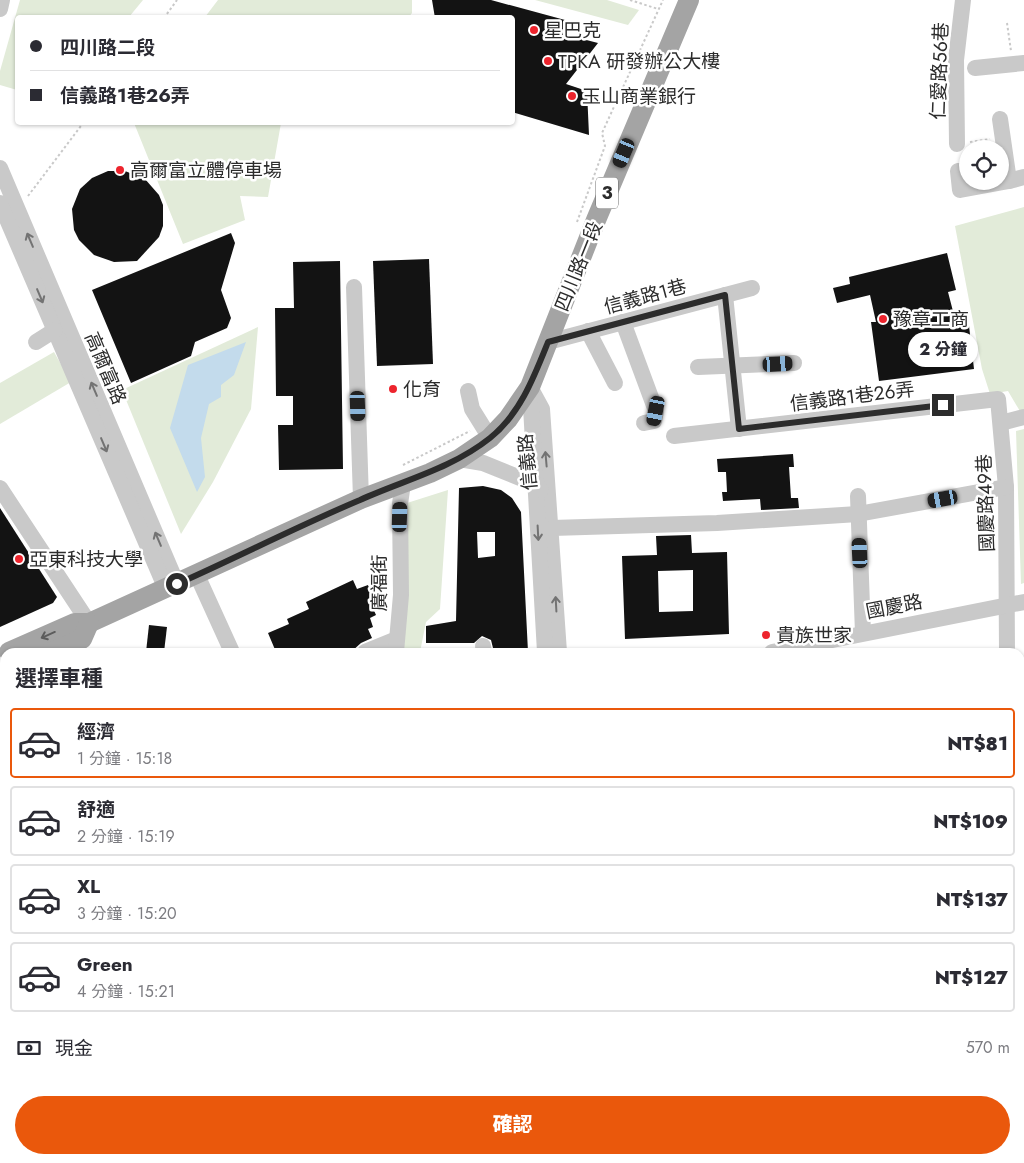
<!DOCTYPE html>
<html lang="zh-TW">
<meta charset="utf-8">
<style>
body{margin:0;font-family:Jost,"Noto Sans TC",sans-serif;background:#f2f2f3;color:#2b2b33;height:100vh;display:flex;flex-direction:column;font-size:19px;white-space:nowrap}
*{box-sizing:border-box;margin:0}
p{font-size:16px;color:#7c7c81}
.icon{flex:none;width:28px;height:28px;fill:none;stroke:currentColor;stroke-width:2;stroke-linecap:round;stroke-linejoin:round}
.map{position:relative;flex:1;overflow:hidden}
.side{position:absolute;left:0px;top:648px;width:1025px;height:516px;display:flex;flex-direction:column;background:#fff;border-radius:15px 15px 0 0;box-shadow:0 1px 4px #0004}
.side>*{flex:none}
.guide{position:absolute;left:15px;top:15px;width:500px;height:110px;border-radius:5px;box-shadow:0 1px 4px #0004;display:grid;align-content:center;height:110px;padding:0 15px;background:#fff}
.tools{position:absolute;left:959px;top:140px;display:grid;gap:10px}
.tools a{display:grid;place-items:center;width:50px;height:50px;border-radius:50%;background:#fff;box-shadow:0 1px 4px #0004;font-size:25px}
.end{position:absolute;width:22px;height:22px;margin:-11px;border:6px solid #2c2c2c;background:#fff;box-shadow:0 0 0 2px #fff}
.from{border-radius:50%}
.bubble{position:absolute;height:35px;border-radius:18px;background:#fff;box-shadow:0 1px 4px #0004;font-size:16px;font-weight:800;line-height:35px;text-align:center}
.car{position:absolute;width:15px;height:30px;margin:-15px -8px;border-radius:6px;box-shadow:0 0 4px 1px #0007;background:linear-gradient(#222 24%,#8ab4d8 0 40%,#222 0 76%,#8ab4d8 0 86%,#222 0)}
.guide b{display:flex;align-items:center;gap:18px;height:48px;font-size:19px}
.guide b+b{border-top:1px solid #e1e1e2}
.guide i{width:12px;height:12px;background:#2b2b33}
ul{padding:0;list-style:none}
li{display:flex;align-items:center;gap:15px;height:70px;margin:0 10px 8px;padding:0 5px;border:2px solid #e1e1e2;border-radius:5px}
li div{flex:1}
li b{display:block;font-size:19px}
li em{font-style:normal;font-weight:800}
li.on{border-color:#ea580c}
li>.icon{width:45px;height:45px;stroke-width:1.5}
h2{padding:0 15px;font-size:22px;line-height:60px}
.pay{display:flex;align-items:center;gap:12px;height:55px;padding:0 15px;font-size:19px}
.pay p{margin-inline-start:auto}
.primary-button{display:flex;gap:10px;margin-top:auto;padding:10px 15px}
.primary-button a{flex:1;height:58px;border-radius:30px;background:#ea580c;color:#fff;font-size:20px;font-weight:800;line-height:58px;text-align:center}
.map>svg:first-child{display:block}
</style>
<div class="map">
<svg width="1024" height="1163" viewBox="0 0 1024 1163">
<rect width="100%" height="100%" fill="#fff"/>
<g fill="#e2ebd9">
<path d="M20,0h123l-14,17 -111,1 -1,72 -17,-5v-14z"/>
<path d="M218,0h194v13l-4,5h-43l-7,-3v3l-153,-1z"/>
<path d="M535,0h72l32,10 -11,15z"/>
<path d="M134,123h147l-13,74 -28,-1 5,24 -62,24z"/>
<path d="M1024,207v211l-16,-27 -18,3 -8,-25 -27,-143z"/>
<path d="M258,327l-7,82 -38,73 -32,52 -59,-144z"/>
<path d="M54,352l17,30 -71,42v-41z"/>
<path d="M1024,429v154l-3,1 -5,-153z"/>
<path d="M448,490l-8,119 -14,13 -6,30h-17l4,-149z"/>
</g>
<path fill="#c3dbec" d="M246,342l-12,33 -13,10v12l-12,7 -8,34 4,39 -8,15 -27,-64 18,-63z"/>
<g fill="#131313" fill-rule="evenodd">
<path d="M432,0h59l74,20 2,15 31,8 -32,41 21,7 2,44 -77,-23v-94h-77z"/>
<path d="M108,171h17l20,8 14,16 4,10v21l-4,11 -22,24 -23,1 -20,-7 -15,-15 -5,-10 -2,-21 8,-20 12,-11z"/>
<path d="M231,233l4,10 -14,47 10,28 -4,10 -32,14 -4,14 -60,27 -39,-93z"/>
<path d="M947,253l9,37 -8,2 7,27 13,-2 6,52 -95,12 -8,-59h5l-6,-27 -33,8 -4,-15 17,-4 -1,-7z"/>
<path d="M429,259l4,105 -56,2 -4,-105z"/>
<path d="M340,261l3,208 -64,1 -1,-45h15v-29h-17l-1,-88h19l-1,-46z"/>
<path d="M793,454l1,13h-5l2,31h7l1,10 -38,2 -1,-11 -37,2 -1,-9h5l-1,-20h-8l-1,-13z"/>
<path d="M483,486l18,4 11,8 9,14 7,140h-34l-3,-12 -9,-4 -8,7h-48v-17l30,-5 3,-133zM477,532h18v24l-17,2z"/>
<path d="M0,508l57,89 -4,6 -53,24z"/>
<path d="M691,535l1,18 35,-1 2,82 -104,5 -3,-83 35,-1 -1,-19zM693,570v41l-34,1 -1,-41z"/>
<path d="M353,580l4,9 11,-4 8,19 -4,2 4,9 -6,3 3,9 -5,2 4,9 -11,5 -10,9h-75l-8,-19 21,-9 -2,-5 22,-10 -3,-7z"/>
<path d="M149,625l18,2 -3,25h-18z"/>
</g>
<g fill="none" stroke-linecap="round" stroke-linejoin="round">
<g stroke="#c9c9c9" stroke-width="2" stroke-dasharray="2.5 2.5" stroke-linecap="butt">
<path d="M630,0l28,9"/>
<path d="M164,18l13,-18"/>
<path d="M1007,23l4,28"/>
<path d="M970,142l20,-3"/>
<path d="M28,196l56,-74"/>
<path d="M577,222l28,-76 -3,-13 61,-133"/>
<path d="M403,465l67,-34"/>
<path d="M0,815l5,-2"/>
<path d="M666,1163l6,-4"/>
</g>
<g stroke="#c9c9c9" stroke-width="16">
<path d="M0,9l2,-9"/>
<path d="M975,68l49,-5"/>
<path d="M1000,119l9,62 15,-4"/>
<path d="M957,144l-1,-84 7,-60"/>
<path d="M0,168l177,416"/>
<path d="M958,171l2,19 49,-9"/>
<path d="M0,203l166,386"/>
<path d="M354,287l7,212"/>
<path d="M725,295l14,134"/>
<path d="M623,322l33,89 -2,10 -10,2"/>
<path d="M588,331l27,52"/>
<path d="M36,342l19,-12"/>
<path d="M548,342l204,-54"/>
<path d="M698,367l96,-4"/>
<path d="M530,387l12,22 17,243"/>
<path d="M468,391l4,18 18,29"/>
<path d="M531,407l14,245"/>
<path d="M1001,423l23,-6"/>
<path d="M674,436l324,-37 8,88 1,165"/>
<path d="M459,459l24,4 52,21 6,6"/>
<path d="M0,488l89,135"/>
<path d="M858,496l5,137"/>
<path d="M552,528l165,-5 141,-9 148,-27"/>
<path d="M197,575l35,77"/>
<path d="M483,646l1,6"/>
<path d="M365,652l32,-13"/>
<path d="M396,652l5,-57 -1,-91 3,-21"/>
<path d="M772,652l252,-50"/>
<path d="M0,753l5,-2"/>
<path d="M1020,843h4"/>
<path d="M0,878l5,-3"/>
<path d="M0,950l5,-2"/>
<path d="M1020,974l4,5"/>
<path d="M0,1014l5,-2"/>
<path d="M1020,1049l4,13"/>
<path d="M0,1079l5,-3"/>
<path d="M73,1159l3,4"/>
<path d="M209,1159l2,4"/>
<path d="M282,1159l2,4"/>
<path d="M419,1159l2,4"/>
<path d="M518,1159l1,4"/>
<path d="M568,1159l3,4"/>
<path d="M637,1159l3,4"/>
<path d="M738,1159l4,4"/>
<path d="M759,1159l4,4"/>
<path d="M954,1159l3,4"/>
<path d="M98,1163l9,-4"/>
<path d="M379,1163l9,-4"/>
<path d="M479,1163l6,-4"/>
<path d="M933,1163l6,-4"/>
</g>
<g stroke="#a4a4a4" stroke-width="20">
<path d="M9,652l66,-29h14l272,-124 69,-26 29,-14 31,-21 18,-19 22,-32 66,-167 93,-220"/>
<path d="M51,652l31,-13 7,-16"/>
<path d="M0,675l5,-3"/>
</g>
</g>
<defs><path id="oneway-shaft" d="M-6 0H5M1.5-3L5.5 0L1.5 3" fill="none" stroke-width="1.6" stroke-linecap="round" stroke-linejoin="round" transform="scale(1.25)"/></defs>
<g stroke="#737373">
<use href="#oneway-shaft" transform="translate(30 240) rotate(-113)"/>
<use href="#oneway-shaft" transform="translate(40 296) rotate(67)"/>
<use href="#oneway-shaft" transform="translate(94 389) rotate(-113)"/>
<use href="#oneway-shaft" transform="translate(104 445) rotate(67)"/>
<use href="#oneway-shaft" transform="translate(546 459) rotate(-95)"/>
<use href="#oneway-shaft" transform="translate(538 533) rotate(87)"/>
<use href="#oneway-shaft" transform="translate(158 539) rotate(-113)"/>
<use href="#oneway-shaft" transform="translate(556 604) rotate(-93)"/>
</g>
<use stroke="#5c5c5c" href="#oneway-shaft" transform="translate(48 635) rotate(156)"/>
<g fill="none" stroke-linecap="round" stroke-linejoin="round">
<path stroke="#2c2c2c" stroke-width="6" d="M177,584c61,-27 121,-58 183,-84 44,-20 91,-31 130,-62 30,-24 44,-61 58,-96l177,-47 14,134 204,-24"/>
</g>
<g fill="#ed242d" stroke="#fff" stroke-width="2">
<circle cx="534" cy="30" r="5"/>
<circle cx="548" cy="61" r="5"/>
<circle cx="572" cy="96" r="5"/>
<circle cx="120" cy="170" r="5"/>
<circle cx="883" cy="319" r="5"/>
<circle cx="393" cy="389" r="5"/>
<circle cx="19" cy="559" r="5"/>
<circle cx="766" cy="635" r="5"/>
</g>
<g text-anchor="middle" stroke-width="5" stroke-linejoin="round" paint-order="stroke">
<rect fill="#fff" stroke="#6b6b6b" stroke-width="1" x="596" y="177.5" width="22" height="31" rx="4"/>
<g font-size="18" font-weight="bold" fill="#2c2c2c">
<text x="607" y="199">3</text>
</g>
<g font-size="19" fill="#2c2c2c" stroke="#fff" text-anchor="start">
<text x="544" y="37">星巴克</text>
<text x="558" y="68">TPKA 研發辦公大樓</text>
<text x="582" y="103">玉山商業銀行</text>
<text x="130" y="177">高爾富立體停車場</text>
<text x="893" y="326">豫章工商</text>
<text x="403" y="396">化育</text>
<text x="29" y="566">亞東科技大學</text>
<text x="776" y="642">貴族世家</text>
</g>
<g font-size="19" fill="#2c2c2c" stroke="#fff">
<text transform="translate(939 71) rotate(-88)" y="7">仁愛路56巷</text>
<text transform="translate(578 266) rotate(-68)" y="7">四川路一段</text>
<text transform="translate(645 296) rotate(-15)" y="7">信義路1巷</text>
<text transform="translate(106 368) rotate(67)" y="7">高爾富路</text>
<text transform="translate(852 396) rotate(-7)" y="7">信義路1巷26弄</text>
<text transform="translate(527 462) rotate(-95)" y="7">信義路</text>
<text transform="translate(985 503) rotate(-92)" y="7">國慶路49巷</text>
<text transform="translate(379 583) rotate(-90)" y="7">廣福街</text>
<text transform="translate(894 606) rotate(-11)" y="7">國慶路</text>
</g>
</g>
</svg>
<div class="tools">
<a><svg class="icon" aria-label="locate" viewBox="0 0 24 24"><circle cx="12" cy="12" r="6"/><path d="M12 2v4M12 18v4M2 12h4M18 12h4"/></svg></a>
</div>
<i class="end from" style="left:177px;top:584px"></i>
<i class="end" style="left:943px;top:405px"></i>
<div class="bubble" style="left:908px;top:332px;width:70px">2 分鐘</div>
<i class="car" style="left:624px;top:153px;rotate:203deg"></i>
<i class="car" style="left:778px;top:364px;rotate:87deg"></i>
<i class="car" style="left:358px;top:406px;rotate:178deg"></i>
<i class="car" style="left:656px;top:411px;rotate:191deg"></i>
<i class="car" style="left:943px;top:499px;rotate:260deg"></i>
<i class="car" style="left:400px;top:517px;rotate:2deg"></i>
<i class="car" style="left:860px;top:553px;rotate:357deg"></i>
<div class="guide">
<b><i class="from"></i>四川路二段</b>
<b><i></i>信義路1巷26弄</b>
</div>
<section class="side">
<h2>選擇車種</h2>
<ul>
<li class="on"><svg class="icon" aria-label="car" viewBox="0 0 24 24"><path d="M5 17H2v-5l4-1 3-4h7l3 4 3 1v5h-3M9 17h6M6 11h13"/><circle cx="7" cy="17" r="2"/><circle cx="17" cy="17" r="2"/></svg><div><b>經濟</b><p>1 分鐘 · 15:18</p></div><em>NT$81</em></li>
<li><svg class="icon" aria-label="car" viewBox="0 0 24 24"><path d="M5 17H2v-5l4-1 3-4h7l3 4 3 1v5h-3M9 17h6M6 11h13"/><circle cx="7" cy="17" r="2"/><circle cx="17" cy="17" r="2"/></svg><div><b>舒適</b><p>2 分鐘 · 15:19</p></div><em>NT$109</em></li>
<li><svg class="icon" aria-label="car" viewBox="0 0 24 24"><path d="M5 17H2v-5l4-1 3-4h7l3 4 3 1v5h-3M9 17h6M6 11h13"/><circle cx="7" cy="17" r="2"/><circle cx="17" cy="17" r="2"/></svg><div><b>XL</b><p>3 分鐘 · 15:20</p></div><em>NT$137</em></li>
<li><svg class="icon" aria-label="car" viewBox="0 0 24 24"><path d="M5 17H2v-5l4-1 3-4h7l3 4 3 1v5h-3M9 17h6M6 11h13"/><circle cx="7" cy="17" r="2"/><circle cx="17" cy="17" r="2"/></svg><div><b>Green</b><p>4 分鐘 · 15:21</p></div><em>NT$127</em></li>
</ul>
<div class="pay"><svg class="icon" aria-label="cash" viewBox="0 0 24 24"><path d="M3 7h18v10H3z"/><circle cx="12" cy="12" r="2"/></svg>現金<p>570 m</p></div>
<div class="primary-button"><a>確認</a></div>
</section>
</div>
